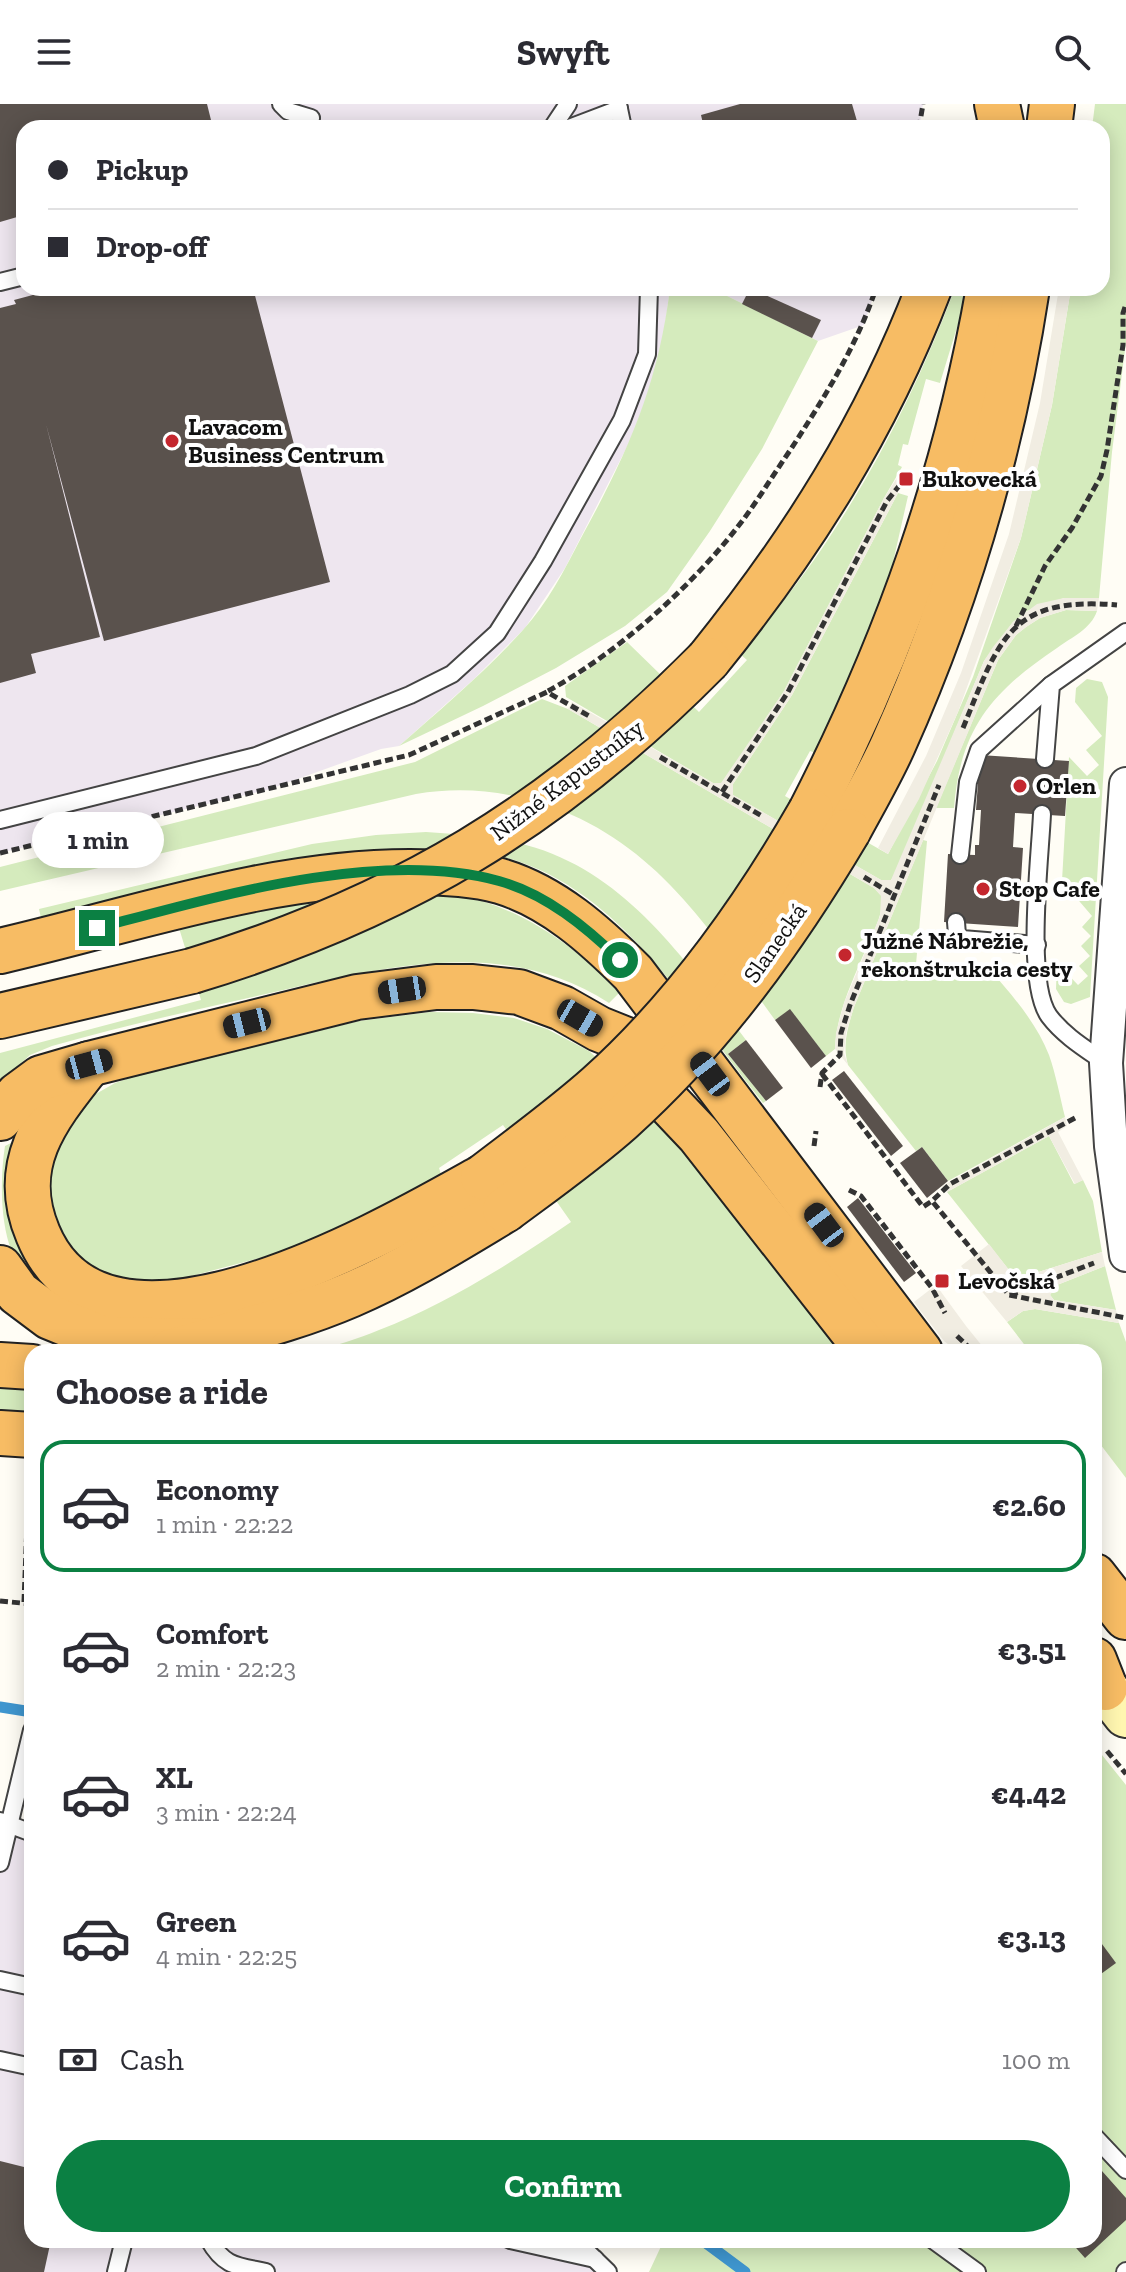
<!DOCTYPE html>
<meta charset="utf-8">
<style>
body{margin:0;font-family:"Zilla Slab",serif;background:#f2f2f3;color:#2b2b33;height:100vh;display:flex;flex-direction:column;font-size:30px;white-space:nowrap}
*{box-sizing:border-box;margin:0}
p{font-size:26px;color:#7c7c81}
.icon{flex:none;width:44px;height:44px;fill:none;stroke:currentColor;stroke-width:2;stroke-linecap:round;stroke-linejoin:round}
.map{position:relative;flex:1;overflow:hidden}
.side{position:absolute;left:24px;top:1240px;width:1078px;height:904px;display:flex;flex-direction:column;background:#fff;border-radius:24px;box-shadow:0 4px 20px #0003}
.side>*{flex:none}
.top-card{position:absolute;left:16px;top:16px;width:1094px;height:176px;border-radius:24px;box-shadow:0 4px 20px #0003;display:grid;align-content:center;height:176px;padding:0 32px;background:#fff}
.end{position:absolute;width:36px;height:36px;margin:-18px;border:10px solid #0b8043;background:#fff;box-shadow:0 0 0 4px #fff}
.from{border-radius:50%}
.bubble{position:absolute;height:56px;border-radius:28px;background:#fff;box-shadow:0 4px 20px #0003;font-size:26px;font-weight:700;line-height:56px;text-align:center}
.car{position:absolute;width:24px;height:48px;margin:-24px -12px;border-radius:10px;box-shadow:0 0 6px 2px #0007;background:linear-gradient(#222 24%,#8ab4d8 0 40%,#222 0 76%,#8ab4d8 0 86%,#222 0)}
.top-card b{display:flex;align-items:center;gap:28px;height:76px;font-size:30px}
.top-card b+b{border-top:2px solid #e1e1e2}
.top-card i{width:20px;height:20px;background:#2b2b33}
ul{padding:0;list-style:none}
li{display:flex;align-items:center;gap:24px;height:132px;margin:0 16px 12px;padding:0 16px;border:4px solid transparent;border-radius:24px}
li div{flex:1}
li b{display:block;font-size:30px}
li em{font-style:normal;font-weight:700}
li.active{border-color:#0b8043}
li>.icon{width:72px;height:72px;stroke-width:1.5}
h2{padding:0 32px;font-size:36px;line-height:96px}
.pay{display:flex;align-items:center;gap:20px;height:88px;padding:0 32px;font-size:30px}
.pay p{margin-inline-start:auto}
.cta{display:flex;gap:16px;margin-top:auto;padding:16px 32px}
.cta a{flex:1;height:92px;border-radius:48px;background:#0b8043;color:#fff;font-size:32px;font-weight:700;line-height:92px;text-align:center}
header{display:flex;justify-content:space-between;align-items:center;height:104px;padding:0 32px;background:#fff;font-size:36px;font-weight:700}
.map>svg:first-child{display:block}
</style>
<header><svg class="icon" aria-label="menu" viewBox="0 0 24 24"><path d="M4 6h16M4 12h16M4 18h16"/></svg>Swyft<svg class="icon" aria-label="search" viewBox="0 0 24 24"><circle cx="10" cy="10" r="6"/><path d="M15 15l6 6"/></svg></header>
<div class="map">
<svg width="1126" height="2168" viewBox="0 0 1126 2168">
<rect width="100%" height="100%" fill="#fffdf5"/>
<g fill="#eee6ef">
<path d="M0,0h923l-4,24h-895v160h646l-6,45 -9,42 -24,64 -66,129 -40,60 -51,51 -75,67 -18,3 -114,41 -267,63z"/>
<path d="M711,184h165l-12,37 -46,16z"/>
<path d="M0,1717l32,12v407h543l33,32h-608z"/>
</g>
<g fill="#d5ebbd">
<path d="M1095,0h31v238l-14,110 -13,146h-35l-37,13 -14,11 -29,39 -89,214 -4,5h-10l-148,-85v-11l59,-89 106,-202 10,3 -17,75 -25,70 -50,112 -6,-2 -25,45 103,58 49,-93 36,-84 48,-139 31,-133 19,-117h31v-160h-10z"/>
<path d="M670,184h41l107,53 -56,108 -52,82 -43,61 -42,34 -69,42 -73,38 -84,40c42,-37 86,-74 124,-116 24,-26 42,-61 58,-92 47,-86 77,-152 89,-250z"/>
<path d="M955,184h14l-29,95 -14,-4 -18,66 -5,-1 -5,21 4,2 -18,31 -100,193 -59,89 -4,4 -8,-1 -147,-86 -1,-11 62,-44 72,70 48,-52 -7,-6c31,-37 62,-75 89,-116 52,-78 93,-162 126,-250z"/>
<path d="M1066,506l31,1c-6,18 -25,26 -40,37 -64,43 -97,80 -103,160h-18l62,-148 18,-25 10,-8 14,-9z"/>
<path d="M1087,575l15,3 6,15 -18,300 -19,7 -7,-2 -8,-13 1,-26 21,22 10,-9 -9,-10 11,-10 -9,-10 10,-10 -9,-9 10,-11 -30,-35 7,-124 18,19 12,-11 -13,-15 16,-14 -27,-34 1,-14z"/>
<path d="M542,595l26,10 306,179 8,8c2,19 -10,38 -17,55 -13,31 -29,64 -30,98l-9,7 -36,-46 -15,10c-66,-91 -120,-180 -232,-216 -42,-14 -84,-17 -127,-10l-416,97v-24l415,-105z"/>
<path d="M426,728c31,2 62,4 92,11 105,24 167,117 228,197l-18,14 38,47 -3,2c-54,-67 -100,-144 -167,-198 -24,-19 -51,-35 -79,-44 -20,-6 -40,-7 -60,-9 -87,-8 -172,10 -257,29 -53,12 -106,24 -159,37l-2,-9 273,-65 64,-9z"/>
<path d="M923,736l4,1 -11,123 75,7c22,25 46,53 58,84 7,20 11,42 16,62l-117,64 -26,-34 -6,4 -68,-86c-6,-21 0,-38 6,-58z"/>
<path d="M429,789c19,2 38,2 56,9 52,17 98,51 134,91l-10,10c-106,-69 -229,-35 -343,-9 -72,16 -143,32 -214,52l-22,9 -30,27v-29l201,-53 -22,-72 142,-29z"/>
<path d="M430,908l43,1 41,5 33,11 42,22 89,81 126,162 34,58h-523c21,-7 43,-13 64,-22 68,-26 132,-67 192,-108l-68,-97 -64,43 2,6 -71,39 -58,28 -52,17 -80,21 -29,5 -41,-5 -36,-25 -23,-38 -4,-46 27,-56 20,-19 21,-12 32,-11 212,-51z"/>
<path d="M1049,1032l25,48 9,-4 10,21 9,51 -73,23 -11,-1 -9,-4 -62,-78z"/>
<path d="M11,1039l3,5 59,157c-22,-6 -26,-11 -40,-28 -7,-8 -16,-16 -21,-25 -12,-29 -12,-75 -7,-106z"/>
<path d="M1105,1162l11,44 -62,-10 -4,-5 7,-10z"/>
<path d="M1035,1205l84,14 7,19v136l-32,-42v-84h-64l-23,-30 16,-11z"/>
<path d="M0,1282l32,2v24l-32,-1z"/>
<path d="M1094,1641l32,40v487h-477l15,-32h430z"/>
</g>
<g fill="#f1ede2">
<path d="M1059,184h12l-19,117 -31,133 -63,174 -39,87 -31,55 -10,-6 48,-92 35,-83 48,-139 31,-131z"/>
<path d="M900,369l-2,20 -106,202 -59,89v11l148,85h10l93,-219 9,-14 20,-25 24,-18 27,-6h35l-2,13 -31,-1 -26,8 -14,9 -10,8 -18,25 -144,347 -8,26 -2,20 4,12 -13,-16 1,-16 8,-30 36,-87 1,-20 -7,-8 -306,-179 4,-7 141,81h8l63,-92 100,-193z"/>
<path d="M1065,1013l2,9 -9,6 25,48 -8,4 -26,-48 -102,56 -5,-6z"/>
<path d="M989,1140l20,26 9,4 11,1 73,-23 3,14 -48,19 -7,10 4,5 62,10 3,13 -84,-14 -12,2 -16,11 -46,-56z"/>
<path d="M936,1181l30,41 21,26h-29l-14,-11 -25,-32 -5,-7z"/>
</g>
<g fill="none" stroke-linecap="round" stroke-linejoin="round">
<g stroke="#3f96cf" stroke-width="11">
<path d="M0,1603l32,5"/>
<path d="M702,2136l43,32"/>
</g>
</g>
<g fill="#5a524d">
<path d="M0,0h207l6,24h-189v87l-24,7z"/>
<path d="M740,0h112l7,24h-155l-3,-13z"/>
<path d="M59,184h194l77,294 -226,59 -58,-217 54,213 -69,17 5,19 -36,10v-375l16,-4 -2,-4z"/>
<path d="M750,184l71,32 -9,18 -70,-34z"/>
<path d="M980,651l89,6 -4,55 -50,-3 -2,34 10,1 -5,79 -74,-5 4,-68 27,1v-10h4l2,-35h-5z"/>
<path d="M790,905l36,47 -15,12 -36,-48z"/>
<path d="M746,936l37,48 -17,13 -38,-47z"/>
<path d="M844,967l59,75 -12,10 -59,-76z"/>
<path d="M922,1043l26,34 -21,17 -27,-35z"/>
<path d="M858,1094l58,75 -12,9 -57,-75z"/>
<path d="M1099,1836l17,23 -22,16v-35z"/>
<path d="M0,2057l32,8v71h19l-7,32h-44z"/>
<path d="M1094,2058l32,36v22l-41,38 -16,-18h25z"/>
</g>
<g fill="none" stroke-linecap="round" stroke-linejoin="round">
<defs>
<g id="service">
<path d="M281,0l7,7 23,7"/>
<path d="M618,0l5,24"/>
<path d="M552,24l16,-24"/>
<path d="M569,24l50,-19"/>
<path d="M0,178l24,-6"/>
<path d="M1045,655l6,-74 75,-53"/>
<path d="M1042,710c-2,45 -17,168 7,202 15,20 37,33 57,47"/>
<path d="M0,716l256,-64 154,-61 42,-21 45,-41 46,-72 79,-141 25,-66 2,-66"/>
<path d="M960,751l8,-73 11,-32 72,-65"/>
<path d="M956,818l1,13 5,4 75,6"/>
<path d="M0,1717l32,12"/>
<path d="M0,1759l32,-133"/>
<path d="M0,1876l32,7"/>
<path d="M0,1956l32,7"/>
<path d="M1094,2032l32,34"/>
<path d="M209,2136c15,27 29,26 57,32"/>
<path d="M510,2136l85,19"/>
<path d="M575,2136l33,32"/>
<path d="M933,2136l44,32"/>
<path d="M116,2168l8,-32"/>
<path d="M1125,2168l1,-1"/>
</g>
<path id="minor" d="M1126,680l-20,279 5,83 15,109"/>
<path id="secondary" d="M1105,1584l21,27"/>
<g id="trunk">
<path d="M997,0l5,24"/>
<path d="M1049,24l3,-24"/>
<path d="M708,556c93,-115 168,-233 221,-372"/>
<path d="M811,707c87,-170 145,-335 178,-523"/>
<path d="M848,727c15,-28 32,-57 45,-86 65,-145 110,-301 134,-457"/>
<path d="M0,847c134,-31 271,-79 410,-79 30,0 61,1 90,9 53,16 95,54 133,92l287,379"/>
<path d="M0,912l192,-45"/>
<path d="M628,956l71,75 170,217"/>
<path d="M89,960c-41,52 -81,99 -51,170 67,162 350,-4 445,-57"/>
<path d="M0,1014l18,-23 23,-17 48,-14 268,-67 79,-10h37l46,5 43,16 37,21 75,30"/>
<path d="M0,1164l18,25 32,24 54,22 98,2"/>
<path d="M170,1248c60,-18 122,-32 180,-57 54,-23 105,-55 155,-85"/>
<path d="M0,1261l32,2"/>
<path d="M0,1329l32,2"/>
<path d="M1094,1472l32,41"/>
<path d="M1094,1556l11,28"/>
</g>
</defs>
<use href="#service" stroke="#444" stroke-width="20"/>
<use href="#minor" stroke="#444" stroke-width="36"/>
<use href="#secondary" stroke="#333" stroke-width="48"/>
<use href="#trunk" stroke="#222" stroke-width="48"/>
<g stroke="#333" stroke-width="5" stroke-dasharray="8 4" stroke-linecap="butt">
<path d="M919,24l4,-24"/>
<path d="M1016,522l29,-60 27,-38 29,-52 6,-26 16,-105v-32l3,-9"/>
<path d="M548,587c71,-39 146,-106 195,-171 17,-23 32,-48 48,-71 33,-51 66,-103 85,-161"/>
<path d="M963,624c36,-88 46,-132 154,-123"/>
<path d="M660,653l102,59"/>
<path d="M722,688l66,-100 99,-191 12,-15"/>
<path d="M0,749l409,-98 138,-63 42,24"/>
<path d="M864,773l30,18"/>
<path d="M822,970l101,133 9,-6"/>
<path d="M820,983l2,-14 18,-18 1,-22 9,-28 89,-220"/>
<path d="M1075,1014l-125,66 -18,17 77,94 117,23"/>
<path d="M814,1042l2,-15"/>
<path d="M849,1086l12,6 71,92 13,25"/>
<path d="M979,1185l15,-12"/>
<path d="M1010,1191l84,-32"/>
<path d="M957,1232l17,16"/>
<path d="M0,1497l32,3"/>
<path d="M24,1498l5,-129"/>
<path d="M1107,1647l19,23"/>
</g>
<use href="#service" stroke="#fff" stroke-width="16"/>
<use href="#minor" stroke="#fff" stroke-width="32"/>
<use href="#secondary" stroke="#fff6b0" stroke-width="44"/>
<use href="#trunk" stroke="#f7bc64" stroke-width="44"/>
<defs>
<g id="trunk-bridge">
<path d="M192,867c209,-63 363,-156 516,-311"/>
<path d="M483,1073c39,-30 79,-59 115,-91 87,-78 155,-174 213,-275"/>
<path d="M505,1106c39,-29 80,-58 116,-90 92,-83 164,-183 227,-289"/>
</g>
</defs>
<use href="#trunk-bridge" stroke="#222" stroke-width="48" stroke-linecap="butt"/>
<use href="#trunk-bridge" stroke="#f7bc64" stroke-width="44"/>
</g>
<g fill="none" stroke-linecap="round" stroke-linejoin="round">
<path stroke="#0b8043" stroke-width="10" d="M97,824c118,-31 282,-80 402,-47 47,13 87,46 121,79"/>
</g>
<g fill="#c4262e" stroke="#fff" stroke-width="3">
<circle cx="172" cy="337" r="8"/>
<rect x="898" y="367" width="16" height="16" rx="4"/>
<circle cx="1020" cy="682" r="8"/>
<circle cx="983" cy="785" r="8"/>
<circle cx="845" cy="851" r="8"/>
<rect x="934" y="1169" width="16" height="16" rx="4"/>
</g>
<g text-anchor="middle" stroke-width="8" stroke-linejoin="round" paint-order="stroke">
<g font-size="24" font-weight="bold" fill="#111" stroke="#fff" text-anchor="start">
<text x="188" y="331">Lavacom<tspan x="188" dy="28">Business Centrum</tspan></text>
<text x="922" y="383">Bukovecká</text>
<text x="1036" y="690">Orlen</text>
<text x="999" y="793">Stop Cafe</text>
<text x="861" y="845">Južné Nábrežie,<tspan x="861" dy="28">rekonštrukcia cesty</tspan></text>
<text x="958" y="1185">Levočská</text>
</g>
<g font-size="24" fill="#111" stroke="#fff">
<text transform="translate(567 676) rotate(-37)" y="8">Nižné Kapustníky</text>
<text transform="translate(775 839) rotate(-55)" y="8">Slanecká</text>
</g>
</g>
</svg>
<i class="end from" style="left:620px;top:856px"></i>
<i class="end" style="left:97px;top:824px"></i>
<div class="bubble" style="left:32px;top:708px;width:132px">1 min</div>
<i class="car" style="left:402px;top:886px;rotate:261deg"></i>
<i class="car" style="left:580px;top:914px;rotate:120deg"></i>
<i class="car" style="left:247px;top:919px;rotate:256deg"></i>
<i class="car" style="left:89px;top:960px;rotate:75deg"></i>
<i class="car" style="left:710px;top:970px;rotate:323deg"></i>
<i class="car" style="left:824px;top:1121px;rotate:323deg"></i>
<div class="top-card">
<b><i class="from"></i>Pickup</b>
<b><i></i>Drop-off</b>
</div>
<section class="side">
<h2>Choose a ride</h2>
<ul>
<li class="active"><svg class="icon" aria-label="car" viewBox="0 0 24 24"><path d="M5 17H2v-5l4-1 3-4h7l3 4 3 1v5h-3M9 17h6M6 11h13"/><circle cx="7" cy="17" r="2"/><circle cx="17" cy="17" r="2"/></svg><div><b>Economy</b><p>1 min · 22:22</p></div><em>€2.60</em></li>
<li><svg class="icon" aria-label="car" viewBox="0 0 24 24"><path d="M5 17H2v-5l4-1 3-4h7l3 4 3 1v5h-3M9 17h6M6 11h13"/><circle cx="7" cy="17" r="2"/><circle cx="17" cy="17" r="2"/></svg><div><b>Comfort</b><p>2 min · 22:23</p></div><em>€3.51</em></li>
<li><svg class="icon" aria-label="car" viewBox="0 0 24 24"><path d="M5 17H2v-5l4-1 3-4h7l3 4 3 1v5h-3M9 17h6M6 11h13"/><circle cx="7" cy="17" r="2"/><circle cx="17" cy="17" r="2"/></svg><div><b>XL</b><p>3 min · 22:24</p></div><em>€4.42</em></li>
<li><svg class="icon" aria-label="car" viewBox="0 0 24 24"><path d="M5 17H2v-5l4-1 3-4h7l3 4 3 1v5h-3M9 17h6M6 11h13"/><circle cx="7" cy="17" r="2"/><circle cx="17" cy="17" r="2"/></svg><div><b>Green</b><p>4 min · 22:25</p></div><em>€3.13</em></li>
</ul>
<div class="pay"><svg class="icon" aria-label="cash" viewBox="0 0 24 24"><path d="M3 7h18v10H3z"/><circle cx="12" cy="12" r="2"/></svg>Cash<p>100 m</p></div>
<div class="cta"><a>Confirm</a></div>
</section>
</div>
